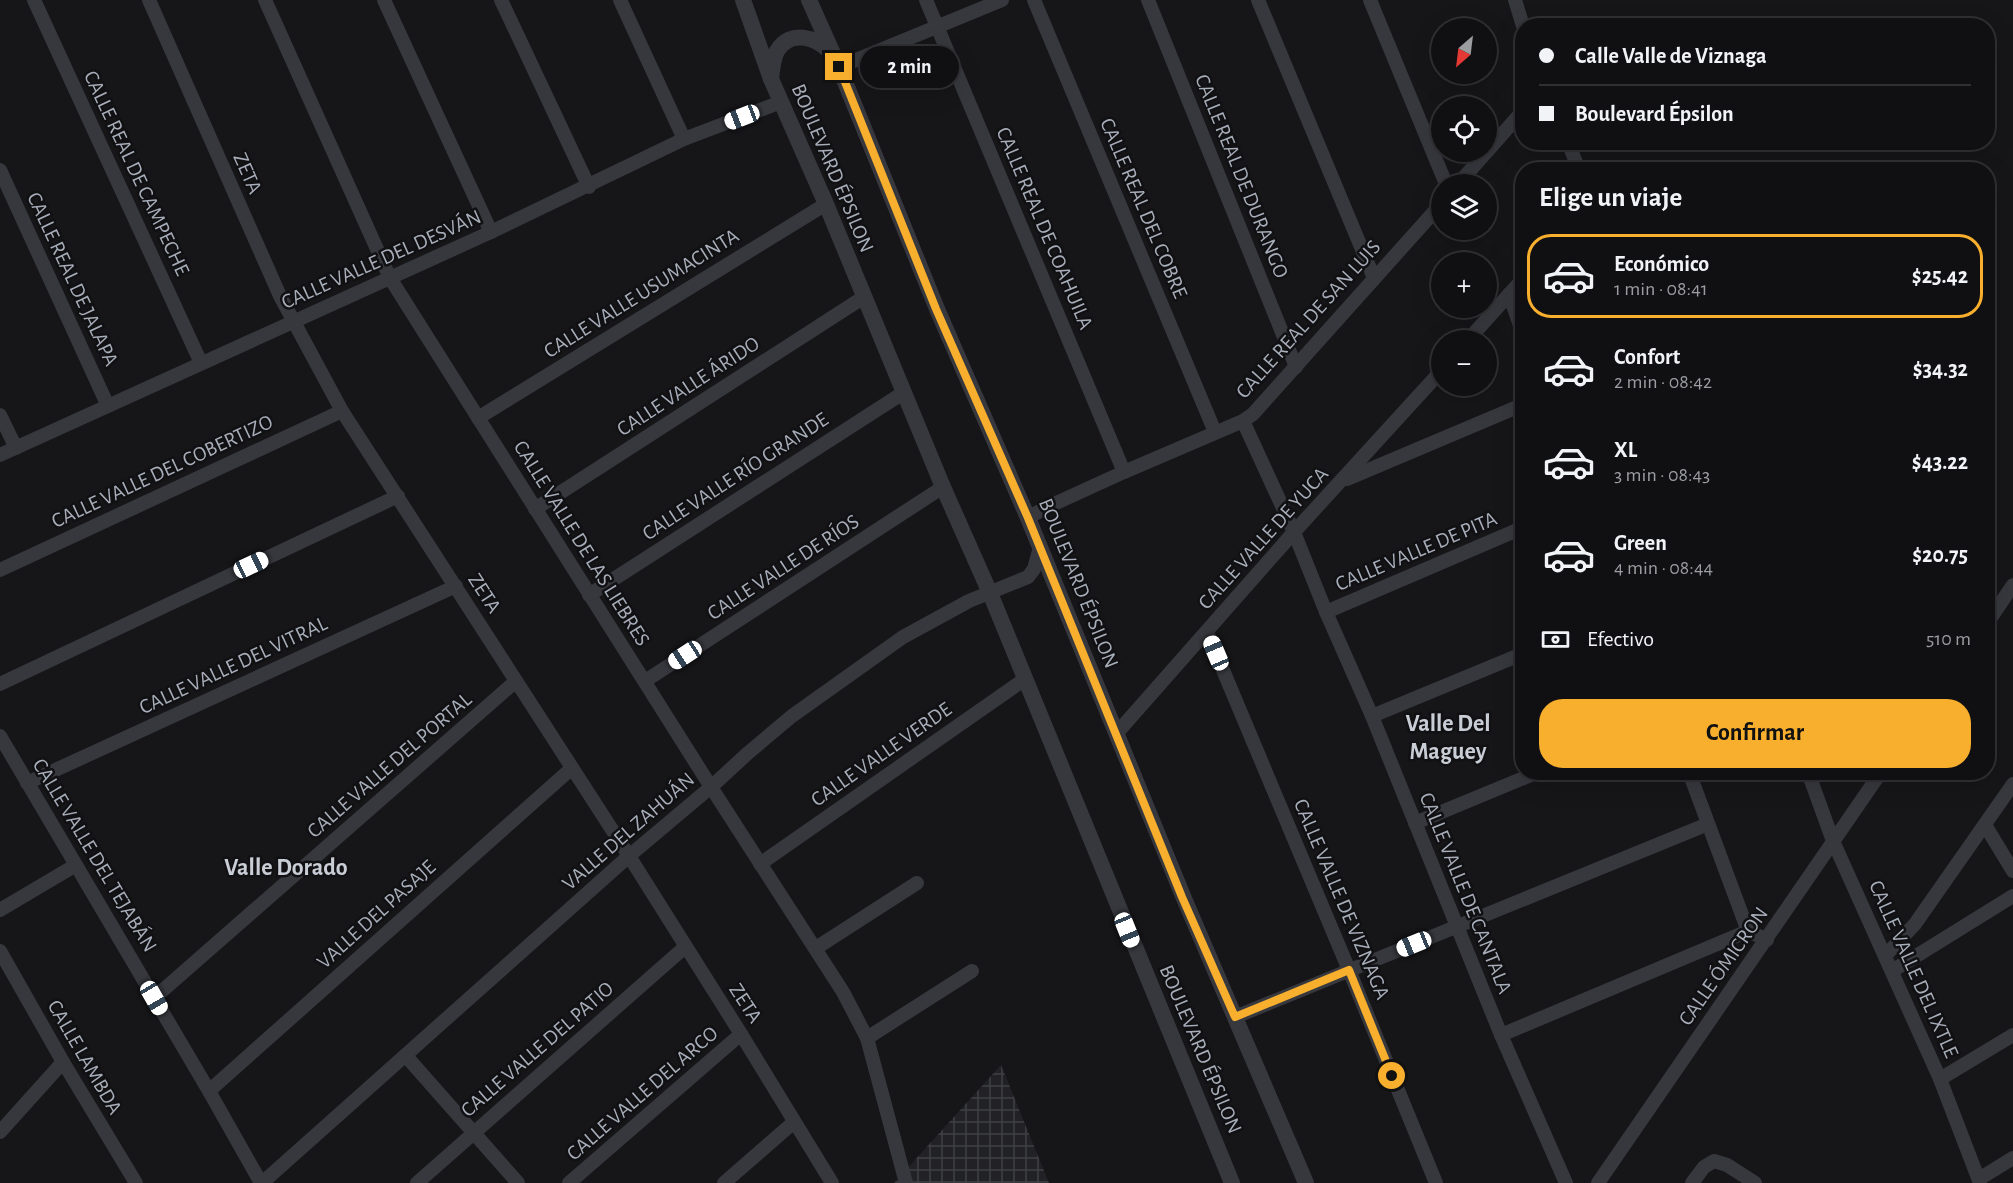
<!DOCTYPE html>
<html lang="es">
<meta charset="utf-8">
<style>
body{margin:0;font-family:"Alegreya Sans",sans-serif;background:#19191c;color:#f1f3f6;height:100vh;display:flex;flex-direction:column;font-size:22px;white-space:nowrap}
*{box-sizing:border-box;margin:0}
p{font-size:20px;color:#9c9da0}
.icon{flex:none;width:33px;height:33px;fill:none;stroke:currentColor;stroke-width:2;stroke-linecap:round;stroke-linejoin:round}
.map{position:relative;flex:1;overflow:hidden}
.panel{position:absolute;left:1515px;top:162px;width:480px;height:618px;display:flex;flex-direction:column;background:#101013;border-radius:24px;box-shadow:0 6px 24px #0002,0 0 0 2px #303033}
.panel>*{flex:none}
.hud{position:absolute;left:1515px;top:18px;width:480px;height:132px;border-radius:24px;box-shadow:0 6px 24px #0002,0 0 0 2px #303033;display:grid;align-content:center;height:132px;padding:0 24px;background:#101013}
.needle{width:39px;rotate:208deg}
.tools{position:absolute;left:1431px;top:18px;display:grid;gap:12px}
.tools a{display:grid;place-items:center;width:66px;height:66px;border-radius:50%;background:#101013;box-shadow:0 6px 24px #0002,0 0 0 2px #303033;font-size:30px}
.end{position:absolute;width:27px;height:27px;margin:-14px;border:8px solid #f9af2e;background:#111;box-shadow:0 0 0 3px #111}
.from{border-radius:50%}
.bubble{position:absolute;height:42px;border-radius:21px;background:#101013;box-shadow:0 6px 24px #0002,0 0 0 2px #303033;font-size:20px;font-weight:700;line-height:42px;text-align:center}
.car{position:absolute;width:18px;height:36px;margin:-18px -9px;border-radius:8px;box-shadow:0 0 4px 2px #0007;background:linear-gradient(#fff 24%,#345 0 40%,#fff 0 76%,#345 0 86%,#fff 0)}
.hud b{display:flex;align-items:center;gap:21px;height:57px;font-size:22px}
.hud b+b{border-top:2px solid #303033}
.hud i{width:15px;height:15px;background:#f1f3f6}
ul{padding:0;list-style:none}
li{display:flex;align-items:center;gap:18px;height:84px;margin:0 12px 9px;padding:0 12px;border:3px solid transparent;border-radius:24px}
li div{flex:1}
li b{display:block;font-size:22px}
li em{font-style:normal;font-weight:700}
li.current{border-color:#f9af2e}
li>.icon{width:54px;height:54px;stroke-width:1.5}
h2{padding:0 24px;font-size:27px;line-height:72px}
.pay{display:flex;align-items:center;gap:15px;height:66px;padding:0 24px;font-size:22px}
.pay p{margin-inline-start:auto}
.primary-button{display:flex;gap:12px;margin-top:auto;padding:12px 24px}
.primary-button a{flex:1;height:69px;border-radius:24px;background:#f9af2e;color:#111;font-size:24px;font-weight:700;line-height:69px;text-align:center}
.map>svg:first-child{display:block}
</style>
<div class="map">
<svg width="2013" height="1183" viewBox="0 0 2013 1183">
<defs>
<pattern id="industrial-grid" width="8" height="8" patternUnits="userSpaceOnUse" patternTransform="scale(1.5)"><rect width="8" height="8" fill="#222226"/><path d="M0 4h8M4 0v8" fill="none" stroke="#3f4043"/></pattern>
</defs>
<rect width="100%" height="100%" fill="#161619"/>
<path fill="url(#industrial-grid)" d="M1001,1065l48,118h-155z"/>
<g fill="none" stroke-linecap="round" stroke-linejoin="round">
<g stroke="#37383e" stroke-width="14">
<path d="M34,0l167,363"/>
<path d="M149,0l131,296 62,115 287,445 112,178 91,149"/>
<path d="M265,0l125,278 321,509 132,205 24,46 39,145"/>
<path d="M384,0l107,232"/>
<path d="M501,0l88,187"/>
<path d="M620,0l64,139"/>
<path d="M926,0l198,472"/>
<path d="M1034,0l181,432"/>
<path d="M1148,0l148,367"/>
<path d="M1258,0l116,278"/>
<path d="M1370,0l76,184"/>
<path d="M1515,0l8,26"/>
<path d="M839,67l163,-67"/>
<path d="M1568,142l11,28"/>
<path d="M0,170l108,236"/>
<path d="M1458,184l64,-72"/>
<path d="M1509,294l13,37"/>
<path d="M1468,340l54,-60"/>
<path d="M0,415l16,33"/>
<path d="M478,418l348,-214"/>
<path d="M1243,421l51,111 32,80 46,104 129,319 65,148"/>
<path d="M0,455l491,-223 193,-93 97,-37"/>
<path d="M1347,479l175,-74"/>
<path d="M535,509l329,-212"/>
<path d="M1028,518l17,-10 79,-36 119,-51 10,-7 189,-211"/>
<path d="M0,570l342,-159"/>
<path d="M589,595l314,-202"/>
<path d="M1326,612l196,-84"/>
<path d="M1988,622l25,-37"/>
<path d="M1207,632l142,338 87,213"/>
<path d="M645,681l298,-194"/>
<path d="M0,684l398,-188"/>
<path d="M1372,716l150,-62"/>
<path d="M1116,734l178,-202 148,-162"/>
<path d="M0,736l209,355 52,92"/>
<path d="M1689,772l59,159"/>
<path d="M1808,772l25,69 107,238 40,104"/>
<path d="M27,783l429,-197"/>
<path d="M1415,823l123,-51"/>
<path d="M1985,825l28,46"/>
<path d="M760,864l265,-185"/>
<path d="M0,910l76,-45"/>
<path d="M816,948l101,-65"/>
<path d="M0,951l63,111 73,121"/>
<path d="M1885,956l30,-32 98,-140"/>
<path d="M1892,971l121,-75"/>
<path d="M154,998l362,-317"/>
<path d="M1235,1017l473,-193"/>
<path d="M1501,1035l247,-104 19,9"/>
<path d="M867,1038l105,-67"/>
<path d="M406,1056l112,127"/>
<path d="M1940,1079l73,-44"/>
<path d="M209,1091l363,-323"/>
<path d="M0,1132l63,-70"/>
<path d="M1979,1179l34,-21"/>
<path d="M262,1183l367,-327 82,-69 37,-34 44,-37 111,-79 66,-36 59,-24 6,-8 6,-22"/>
<path d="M417,1183l268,-236"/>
<path d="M569,1183l172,-149"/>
<path d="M724,1183l70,-61"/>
<path d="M1598,1183l283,-411"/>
<path d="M1692,1183l12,-16 10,-6 13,4 28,18"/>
</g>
<g stroke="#37383e" stroke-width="16">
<path d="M743,0l28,79 55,125 117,283 47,106 242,590"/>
<path d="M809,0l30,67 98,242 91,209 155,378 123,287"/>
<path d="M771,79c1,-9 2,-20 6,-28 13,-22 39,-14 53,1"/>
</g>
</g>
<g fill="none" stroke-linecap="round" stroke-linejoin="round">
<path stroke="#f9af2e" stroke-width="8" d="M839,67l97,242 92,209 154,379 53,120 114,-47 43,106"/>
</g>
<g text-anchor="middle" stroke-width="5" stroke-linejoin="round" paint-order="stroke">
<g font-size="21" fill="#a8aeb9" stroke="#111114">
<text transform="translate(833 168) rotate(67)" y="7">BOULEVARD ÉPSILON</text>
<text transform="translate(137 173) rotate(65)" y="7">CALLE REAL DE CAMPECHE</text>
<text transform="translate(248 173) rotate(66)" y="7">ZETA</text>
<text transform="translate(1242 176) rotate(68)" y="7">CALLE REAL DE DURANGO</text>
<text transform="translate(1144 208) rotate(67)" y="7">CALLE REAL DEL COBRE</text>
<text transform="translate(1045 228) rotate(67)" y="7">CALLE REAL DE COAHUILA</text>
<text transform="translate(381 259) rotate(-24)" y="7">CALLE VALLE DEL DESVÁN</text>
<text transform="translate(73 279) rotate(65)" y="7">CALLE REAL DE JALAPA</text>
<text transform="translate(641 293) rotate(-32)" y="7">CALLE VALLE USUMACINTA</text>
<text transform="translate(1308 319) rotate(-48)" y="7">CALLE REAL DE SAN LUIS</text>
<text transform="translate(688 386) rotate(-33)" y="7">CALLE VALLE ÁRIDO</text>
<text transform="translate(162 471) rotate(-25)" y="7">CALLE VALLE DEL COBERTIZO</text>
<text transform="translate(735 476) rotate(-33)" y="7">CALLE VALLE RÍO GRANDE</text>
<text transform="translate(1263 538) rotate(-48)" y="7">CALLE VALLE DE YUCA</text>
<text transform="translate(582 543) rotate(58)" y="7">CALLE VALLE DE LAS LIEBRES</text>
<text transform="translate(1416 551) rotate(-23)" y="7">CALLE VALLE DE PITA</text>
<text transform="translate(783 567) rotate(-33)" y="7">CALLE VALLE DE RÍOS</text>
<text transform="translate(1079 583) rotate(68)" y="7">BOULEVARD ÉPSILON</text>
<text transform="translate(485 593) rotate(57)" y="7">ZETA</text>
<text transform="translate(233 665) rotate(-25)" y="7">CALLE VALLE DEL VITRAL</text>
<text transform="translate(881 754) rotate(-35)" y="7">CALLE VALLE VERDE</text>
<text transform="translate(389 765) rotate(-41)" y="7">CALLE VALLE DEL PORTAL</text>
<text transform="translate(628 831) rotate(-41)" y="7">VALLE DEL ZAHUÁN</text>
<text transform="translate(95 855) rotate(59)" y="7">CALLE VALLE DEL TEJABÁN</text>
<text transform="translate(1466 893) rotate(68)" y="7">CALLE VALLE DE CANTALA</text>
<text transform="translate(1342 899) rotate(67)" y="7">CALLE VALLE DE VIZNAGA</text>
<text transform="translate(376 914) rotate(-42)" y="7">VALLE DEL PASAJE</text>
<text transform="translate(1723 966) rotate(-55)" y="7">CALLE ÓMICRON</text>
<text transform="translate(1914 969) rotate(66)" y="7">CALLE VALLE DEL IXTLE</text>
<text transform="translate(746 1003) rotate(57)" y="7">ZETA</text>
<text transform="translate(537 1049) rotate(-41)" y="7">CALLE VALLE DEL PATIO</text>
<text transform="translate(1201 1049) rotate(67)" y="7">BOULEVARD ÉPSILON</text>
<text transform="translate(85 1057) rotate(60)" y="7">CALLE LAMBDA</text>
<text transform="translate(642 1093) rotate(-41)" y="7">CALLE VALLE DEL ARCO</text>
</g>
<g font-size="24" font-weight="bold" fill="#c9cdd5" stroke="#111114">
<text x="1448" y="731">Valle Del<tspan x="1448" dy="28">Maguey</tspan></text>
<text x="286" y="875">Valle Dorado</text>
</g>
</g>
</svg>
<div class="tools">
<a><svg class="needle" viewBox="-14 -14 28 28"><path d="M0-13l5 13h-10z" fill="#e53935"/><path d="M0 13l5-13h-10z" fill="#9c9da0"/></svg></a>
<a><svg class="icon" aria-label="locate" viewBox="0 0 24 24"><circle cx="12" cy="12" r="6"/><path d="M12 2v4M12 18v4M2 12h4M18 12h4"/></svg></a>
<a><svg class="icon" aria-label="layers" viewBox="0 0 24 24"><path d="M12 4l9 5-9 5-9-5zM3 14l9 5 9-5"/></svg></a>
<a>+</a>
<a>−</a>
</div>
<i class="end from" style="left:1392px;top:1076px"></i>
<i class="end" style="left:839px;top:67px"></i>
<div class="bubble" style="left:860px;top:46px;width:99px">2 min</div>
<i class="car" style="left:742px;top:117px;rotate:249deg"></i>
<i class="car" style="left:251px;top:565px;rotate:65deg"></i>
<i class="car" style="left:1216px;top:653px;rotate:337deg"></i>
<i class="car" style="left:685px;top:655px;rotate:237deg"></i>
<i class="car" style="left:1127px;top:930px;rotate:158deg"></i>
<i class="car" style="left:1414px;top:944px;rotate:248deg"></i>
<i class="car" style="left:154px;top:998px;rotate:150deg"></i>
<div class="hud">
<b><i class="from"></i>Calle Valle de Viznaga</b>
<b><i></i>Boulevard Épsilon</b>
</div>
<section class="panel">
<h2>Elige un viaje</h2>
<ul>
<li class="current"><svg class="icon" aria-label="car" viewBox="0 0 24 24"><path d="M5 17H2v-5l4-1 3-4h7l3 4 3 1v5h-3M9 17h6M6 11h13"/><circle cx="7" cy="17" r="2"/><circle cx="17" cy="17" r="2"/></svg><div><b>Económico</b><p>1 min · 08:41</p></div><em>$25.42</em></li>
<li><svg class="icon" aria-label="car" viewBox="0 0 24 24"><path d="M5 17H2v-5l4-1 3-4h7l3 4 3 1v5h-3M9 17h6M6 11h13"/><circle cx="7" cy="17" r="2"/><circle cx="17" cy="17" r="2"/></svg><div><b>Confort</b><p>2 min · 08:42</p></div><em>$34.32</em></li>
<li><svg class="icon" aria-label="car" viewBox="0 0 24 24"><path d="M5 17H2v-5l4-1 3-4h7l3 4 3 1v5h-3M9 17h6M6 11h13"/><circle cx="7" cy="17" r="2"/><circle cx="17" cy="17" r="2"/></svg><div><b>XL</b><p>3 min · 08:43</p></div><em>$43.22</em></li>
<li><svg class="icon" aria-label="car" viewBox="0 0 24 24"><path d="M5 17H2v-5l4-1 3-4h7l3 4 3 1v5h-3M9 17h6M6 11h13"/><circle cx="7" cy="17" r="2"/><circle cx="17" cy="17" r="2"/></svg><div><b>Green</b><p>4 min · 08:44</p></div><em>$20.75</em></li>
</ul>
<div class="pay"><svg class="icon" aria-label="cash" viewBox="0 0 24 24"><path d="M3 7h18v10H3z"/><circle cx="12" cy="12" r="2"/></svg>Efectivo<p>510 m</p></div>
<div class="primary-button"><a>Confirmar</a></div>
</section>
</div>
